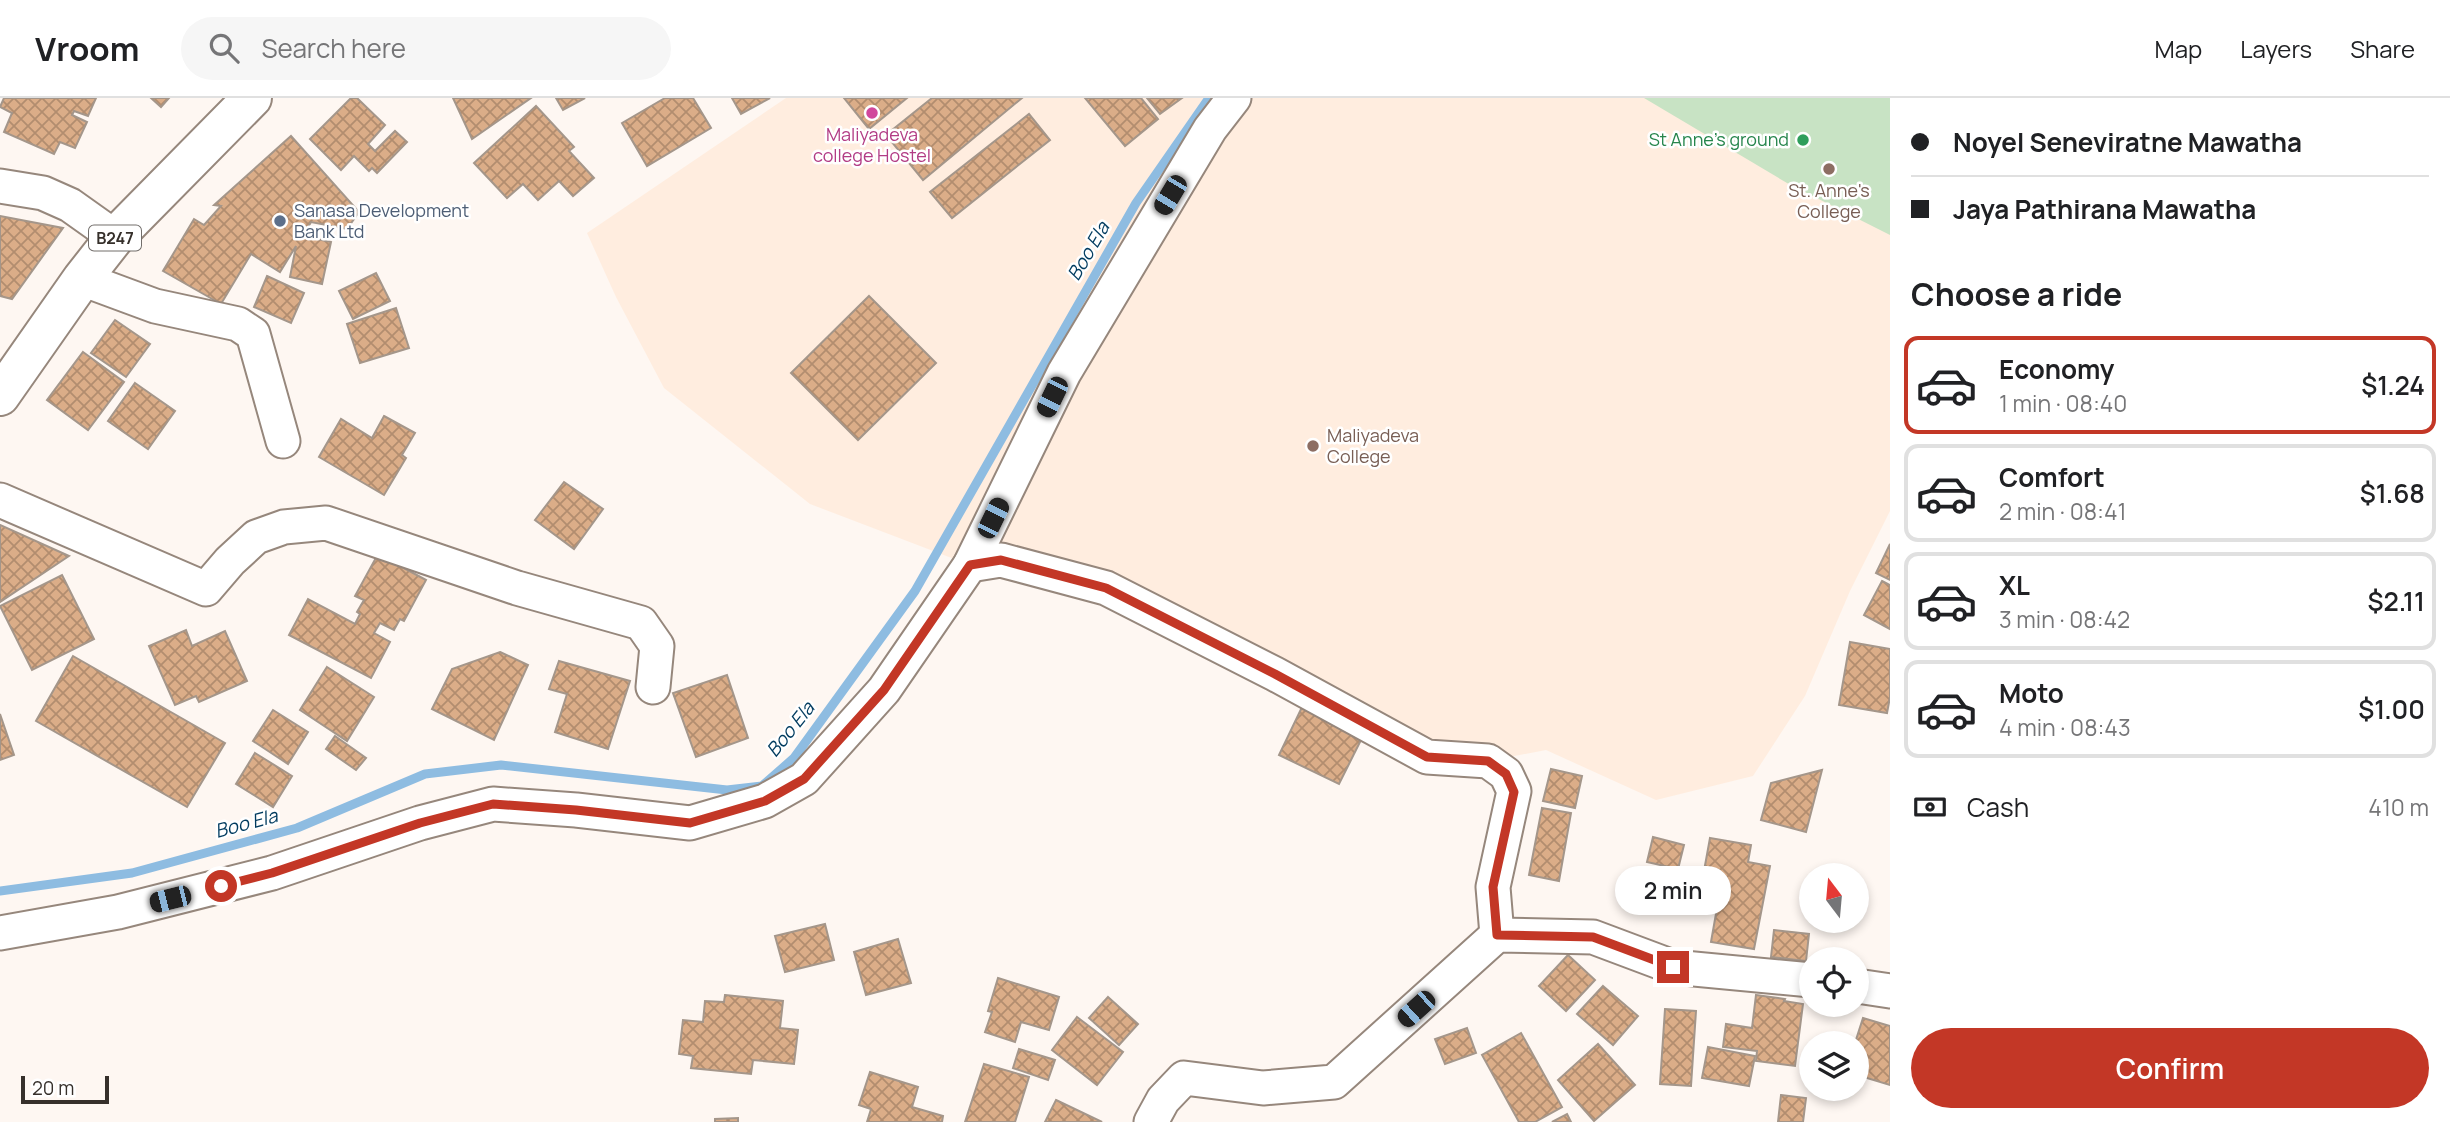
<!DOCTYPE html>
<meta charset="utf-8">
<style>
body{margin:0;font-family:Manrope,sans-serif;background:#f6f6f6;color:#202124;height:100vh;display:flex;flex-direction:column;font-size:26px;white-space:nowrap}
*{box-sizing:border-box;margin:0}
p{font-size:23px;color:#757577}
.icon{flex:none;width:38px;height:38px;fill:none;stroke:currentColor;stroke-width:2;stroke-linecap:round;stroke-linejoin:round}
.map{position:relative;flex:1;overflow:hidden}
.side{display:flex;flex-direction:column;background:#fff;width:560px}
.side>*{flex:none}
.hud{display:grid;align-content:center;height:154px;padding:0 21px;background:#fff}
.needle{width:46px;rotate:344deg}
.tools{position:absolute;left:1799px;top:765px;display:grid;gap:14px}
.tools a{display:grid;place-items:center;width:70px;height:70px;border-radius:50%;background:#fff;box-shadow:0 4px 10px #0003;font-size:35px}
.scale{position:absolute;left:21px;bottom:18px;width:88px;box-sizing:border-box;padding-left:7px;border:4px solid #36302b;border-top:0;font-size:19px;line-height:24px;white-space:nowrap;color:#36302b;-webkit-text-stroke:5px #fff;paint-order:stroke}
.end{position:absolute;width:32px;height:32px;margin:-16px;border:9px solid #c33726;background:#fff;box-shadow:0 0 0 4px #fff}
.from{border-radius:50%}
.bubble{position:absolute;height:49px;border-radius:24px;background:#fff;box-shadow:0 4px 10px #0003;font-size:23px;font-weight:600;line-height:49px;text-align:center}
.car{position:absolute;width:21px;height:42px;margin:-21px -10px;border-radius:9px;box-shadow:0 0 5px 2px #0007;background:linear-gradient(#222 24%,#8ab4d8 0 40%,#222 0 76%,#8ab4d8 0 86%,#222 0)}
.hud b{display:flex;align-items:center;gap:24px;height:66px;font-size:26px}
.hud b+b{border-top:2px solid #e0e0e0}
.hud i{width:18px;height:18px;background:#202124}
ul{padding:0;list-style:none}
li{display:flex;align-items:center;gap:21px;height:98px;margin:0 14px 10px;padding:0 7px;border:4px solid #e0e0e0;border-radius:14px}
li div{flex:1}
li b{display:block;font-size:26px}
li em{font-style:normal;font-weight:600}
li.selected{border-color:#c33726}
li>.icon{width:63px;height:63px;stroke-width:1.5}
h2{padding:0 21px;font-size:32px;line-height:84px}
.pay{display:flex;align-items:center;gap:18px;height:77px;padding:0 21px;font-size:26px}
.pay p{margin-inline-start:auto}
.cta{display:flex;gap:14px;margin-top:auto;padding:14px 21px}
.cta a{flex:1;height:80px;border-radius:42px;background:#c33726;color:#fff;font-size:28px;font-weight:600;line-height:80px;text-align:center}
header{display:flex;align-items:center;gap:42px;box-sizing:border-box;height:98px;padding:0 35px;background:#fff;border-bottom:2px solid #e0e0e0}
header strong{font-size:33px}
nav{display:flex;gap:38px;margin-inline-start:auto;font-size:24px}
.search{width:490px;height:63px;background:#f6f6f6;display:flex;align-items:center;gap:18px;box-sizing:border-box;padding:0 24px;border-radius:38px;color:#757577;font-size:26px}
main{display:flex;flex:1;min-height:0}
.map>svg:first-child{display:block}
</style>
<header>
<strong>Vroom</strong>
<div class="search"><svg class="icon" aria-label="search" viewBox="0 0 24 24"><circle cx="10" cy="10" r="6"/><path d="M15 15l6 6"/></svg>Search here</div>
<nav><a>Map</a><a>Layers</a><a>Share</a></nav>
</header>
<main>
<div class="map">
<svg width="1890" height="1024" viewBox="0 0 1890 1024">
<defs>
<pattern id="building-cross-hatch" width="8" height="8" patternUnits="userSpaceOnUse" patternTransform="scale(1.75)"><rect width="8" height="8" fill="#dbad88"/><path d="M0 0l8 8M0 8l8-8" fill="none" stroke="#b28d6f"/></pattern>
</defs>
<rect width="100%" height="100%" fill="#fef7f2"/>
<path fill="#ffeddf" d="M786,0h1104v413l-40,80 -45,105 -52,80 -97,24 -110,-50 -58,11 -61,-4 -321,-169 -136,-23 -160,-61 -146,-116 -48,-91 -29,-64z"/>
<path fill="#c8e3c4" d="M1644,0h246v137l-103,-52z"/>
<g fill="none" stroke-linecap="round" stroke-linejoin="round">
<path stroke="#8ebce1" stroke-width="9" d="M0,793l132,-18 165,-45 128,-54 76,-9 226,25 35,-4 32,-28 121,-167 221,-388 73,-105"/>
</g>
<g fill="url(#building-cross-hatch)" stroke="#a4968a" stroke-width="2">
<path d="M4,0h92l-8,18 -14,-5 -2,4 15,7 -12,26 -15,-6 -6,12 -50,-22 8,-19 -12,-6z"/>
<path d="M151,0h18l-8,9z"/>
<path d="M351,0h6l28,27 -17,19 7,7 20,-20 12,11 -30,31 -5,-5 -3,3 -15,-15 -13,14 -31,-31z"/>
<path d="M453,0h78l-59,41z"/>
<path d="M556,0h29l-22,12z"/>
<path d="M665,0h28l18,30 -64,38 -25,-43z"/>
<path d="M732,0h38l-29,16z"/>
<path d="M844,0h63l-38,31z"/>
<path d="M932,0h90l-99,82 -37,-45z"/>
<path d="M1085,0h56l17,21 -33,27z"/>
<path d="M1147,0h35l-22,16z"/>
<path d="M536,8l38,41 -5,4 25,27 -21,18 -14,-15 -21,19 -15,-16 -16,14 -33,-35z"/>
<path d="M1029,16l21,26 -98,78 -22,-26z"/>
<path d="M291,38l68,76 -12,17 -36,-7 -8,14 28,6 -9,42 -32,-7 6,-31 -16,26 -29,-18 -30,50 -58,-33 31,-52 10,6 17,-19 -7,-1z"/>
<path d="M0,118l63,12 -51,71 -12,-3z"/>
<path d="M376,175l14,28 -37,18 -14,-28z"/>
<path d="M267,178l37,17 -13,30 -37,-16z"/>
<path d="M869,198l67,67 -78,77 -67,-67z"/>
<path d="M396,210l13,40 -49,15 -13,-39z"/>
<path d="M115,222l35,24 -24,33 -35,-24z"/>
<path d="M83,254l41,30 -36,48 -41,-30z"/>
<path d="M135,285l40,28 -27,38 -40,-28z"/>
<path d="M384,318l31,17 -13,22 4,3 -22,37 -65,-38 22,-38 31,19z"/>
<path d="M564,384l39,27 -29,40 -39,-29z"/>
<path d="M0,427l69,31 -69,46z"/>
<path d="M1890,446v36l-14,-7z"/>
<path d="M378,456l48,26 -22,41 -4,-2 -6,11 -14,-7 -6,10 16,9 -19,36 -82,-43 19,-36 47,25 5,-10 -3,-2 7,-12 -9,-4z"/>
<path d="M62,477l32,64 -62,31 -32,-64z"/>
<path d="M1882,483l8,4v44l-26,-14z"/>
<path d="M186,532l6,16 33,-15 22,50 -48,21 -3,-6 -21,9 -26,-59z"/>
<path d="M1850,544l40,7v48l-3,16 -48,-8z"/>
<path d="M500,554l28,13 -34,75 -62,-31 20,-40z"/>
<path d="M73,558l152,87 -38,64 -151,-86z"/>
<path d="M559,563l71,20 -22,68 -53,-17 12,-38 -18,-5z"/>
<path d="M327,569l47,30 -27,44 -47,-31z"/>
<path d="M727,577l21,63 -52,19 -23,-64z"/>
<path d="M1302,609l61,29 -24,48 -60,-29z"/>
<path d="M273,612l35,22 -20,32 -35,-23z"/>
<path d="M0,616l14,41 -14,5z"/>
<path d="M335,638l31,22 -10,12 -30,-21z"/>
<path d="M255,655l37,23 -19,31 -37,-23z"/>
<path d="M1551,671l31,7 -7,32 -32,-7z"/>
<path d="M1822,672l-16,62 -45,-12 10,-37z"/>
<path d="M1542,710l29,5 -12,68 -30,-6z"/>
<path d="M1653,739l31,8 -6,24 -31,-7z"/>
<path d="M1710,740l41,7 -3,17 22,4 -16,83 -43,-7 12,-68 -19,-3z"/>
<path d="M1651,772l51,6 -3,25 -51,-7z"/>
<path d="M825,826l9,36 -49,12 -10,-36z"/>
<path d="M1774,832l35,4 -3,27 -35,-4z"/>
<path d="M898,841l13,44 -45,12 -12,-43z"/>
<path d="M1568,857l27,25 -29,31 -27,-25z"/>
<path d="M998,880l61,19 -10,33 -28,-8 -6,20 -30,-10 7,-20 -4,-1z"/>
<path d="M1603,888l35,30 -25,29 -36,-31z"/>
<path d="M725,897l58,6 -3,27 18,2 -4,34 -41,-4 -2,14 -60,-6 2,-12 -14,-2 4,-34 20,2 2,-21 19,1z"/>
<path d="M1756,897l29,4 -1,2 19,3 -8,62 -39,-5 1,-10 -34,-4 3,-23 26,4z"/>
<path d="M1108,899l30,27 -19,21 -30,-27z"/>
<path d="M1665,911l31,2 -5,75 -31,-2z"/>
<path d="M1077,919l46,35 -26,33 -45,-35z"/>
<path d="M1863,920l27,8v59l-33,-10 -2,-32z"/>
<path d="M1467,930l9,25 -31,11 -10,-25z"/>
<path d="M1521,935l41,74 -27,15h-16l-37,-67z"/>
<path d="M1598,946l37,41 -41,36 -36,-41z"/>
<path d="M1708,949l47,9 -6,30 -47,-8z"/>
<path d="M1019,951l36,11 -7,20 -35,-12z"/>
<path d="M984,966l45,13 -14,45h-50z"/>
<path d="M870,974l48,15 -6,20 31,9 -1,6h-75l4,-13 -12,-4z"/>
<path d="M1781,997l25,3 -3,24h-25z"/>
<path d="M1056,1002l46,22h-57z"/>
<path d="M1567,1016l4,8h-19z"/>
<path d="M738,1020v4h-23v-3z"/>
</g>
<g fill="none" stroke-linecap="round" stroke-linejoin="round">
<defs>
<g id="minor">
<path d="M0,88l43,7 27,12 45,32"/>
<path d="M82,181l73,27 83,18 15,10 30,107"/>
<path d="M0,402l206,89 24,-28 26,-24 28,-10 42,-4 191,65 124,35 16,23 -4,41"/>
<path d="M970,467l31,-5 105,28 169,86 152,83 61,4 18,13 8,17 -21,96 4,48"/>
<path d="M0,835l118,-21 154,-39 148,-50 73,-19 83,6 114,13 75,-22 39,-22 80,-89 86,-125 94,-192 146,-244 24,-31"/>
<path d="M1857,888l33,5"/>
<path d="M1151,1024l12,-22 21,-22 79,10 71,-6 163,-147 96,2 80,30 138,13"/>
</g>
<path id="major" d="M0,298l82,-117 33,-42 137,-139"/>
</defs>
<use href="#minor" stroke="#96877c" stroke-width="37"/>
<use href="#major" stroke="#96877c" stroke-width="42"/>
<use href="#minor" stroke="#fff" stroke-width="33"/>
<use href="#major" stroke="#fff" stroke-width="38"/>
</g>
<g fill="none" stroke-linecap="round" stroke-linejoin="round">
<path stroke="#c33726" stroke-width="9" d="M221,788l51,-13 148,-50 73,-19 83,6 114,13 75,-22 39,-22 80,-89 86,-125 31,-5 105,28 169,86 152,83 61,4 18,13 8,18 -21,95 4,48 96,2 80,30"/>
</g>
<circle fill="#d1479c" stroke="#fff" stroke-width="2.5" cx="872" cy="15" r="7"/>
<circle fill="#2e9e5b" stroke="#fff" stroke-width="2.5" cx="1803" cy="42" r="7"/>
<g fill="#8d6e63" stroke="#fff" stroke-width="2.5">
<circle cx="1829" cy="71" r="7"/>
<circle cx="1313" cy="348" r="7"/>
</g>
<circle fill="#5c6f8a" stroke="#fff" stroke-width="2.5" cx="280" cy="123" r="7"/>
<g text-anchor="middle" stroke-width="5" stroke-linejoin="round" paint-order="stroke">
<rect fill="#fff" stroke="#726e6b" stroke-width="2" x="89" y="127.5" width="52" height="25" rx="5"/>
<g font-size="16" font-weight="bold" fill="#36302b">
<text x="115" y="146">B247</text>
</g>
<g font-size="18" fill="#b23c85" stroke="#fff">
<text x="872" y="43">Maliyadeva<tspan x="872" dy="21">college Hostel</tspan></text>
</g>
<g font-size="18" fill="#27864d" stroke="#fff" text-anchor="end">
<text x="1789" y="48">St Anne's ground</text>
</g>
<g font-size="18" fill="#785e54" stroke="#fff">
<text x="1829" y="99">St. Anne's<tspan x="1829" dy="21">College</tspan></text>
<text x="1327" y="344" text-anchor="start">Maliyadeva<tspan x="1327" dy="21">College</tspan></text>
</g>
<g font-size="18" fill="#4e5e75" stroke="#fff" text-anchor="start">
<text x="294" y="119">Sanasa Development<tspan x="294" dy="21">Bank Ltd</tspan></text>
</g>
<g font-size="19" font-style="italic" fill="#003b5f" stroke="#fff">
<text transform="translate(1088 153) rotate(-60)" y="7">Boo Ela</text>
<text transform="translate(790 631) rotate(-51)" y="7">Boo Ela</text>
<text transform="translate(246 725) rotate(-15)" y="7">Boo Ela</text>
</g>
</g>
</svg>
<div class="tools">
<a><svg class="needle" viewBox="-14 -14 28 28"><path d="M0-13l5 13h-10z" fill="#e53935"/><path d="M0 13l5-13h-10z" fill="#757577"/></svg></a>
<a><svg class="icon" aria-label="locate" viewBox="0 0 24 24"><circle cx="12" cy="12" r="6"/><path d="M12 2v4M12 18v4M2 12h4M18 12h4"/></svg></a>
<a><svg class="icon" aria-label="layers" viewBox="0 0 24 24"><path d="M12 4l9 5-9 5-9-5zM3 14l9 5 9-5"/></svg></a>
</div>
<div class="scale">20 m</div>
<i class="end from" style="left:221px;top:788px"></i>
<i class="end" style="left:1673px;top:869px"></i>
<div class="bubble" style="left:1615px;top:768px;width:116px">2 min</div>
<i class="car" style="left:1170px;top:97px;rotate:211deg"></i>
<i class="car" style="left:1052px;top:299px;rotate:206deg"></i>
<i class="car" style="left:993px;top:420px;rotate:26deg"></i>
<i class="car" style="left:170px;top:801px;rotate:256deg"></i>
<i class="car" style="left:1416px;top:911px;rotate:228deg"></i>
</div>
<section class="side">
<div class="hud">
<b><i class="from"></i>Noyel Seneviratne Mawatha</b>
<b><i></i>Jaya Pathirana Mawatha</b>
</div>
<h2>Choose a ride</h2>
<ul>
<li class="selected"><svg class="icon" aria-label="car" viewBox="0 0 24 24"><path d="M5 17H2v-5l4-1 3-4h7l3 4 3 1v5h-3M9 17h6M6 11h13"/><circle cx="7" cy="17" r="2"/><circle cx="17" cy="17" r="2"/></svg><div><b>Economy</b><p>1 min · 08:40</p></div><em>$1.24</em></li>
<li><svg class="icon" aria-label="car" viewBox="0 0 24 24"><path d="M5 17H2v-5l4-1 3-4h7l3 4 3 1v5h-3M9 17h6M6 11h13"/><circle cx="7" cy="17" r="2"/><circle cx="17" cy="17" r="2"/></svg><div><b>Comfort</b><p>2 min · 08:41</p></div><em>$1.68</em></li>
<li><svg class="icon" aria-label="car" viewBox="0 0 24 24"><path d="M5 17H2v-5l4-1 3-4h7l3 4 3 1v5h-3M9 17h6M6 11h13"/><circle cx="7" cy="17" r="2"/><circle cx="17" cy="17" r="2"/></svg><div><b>XL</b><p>3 min · 08:42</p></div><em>$2.11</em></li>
<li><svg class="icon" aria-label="car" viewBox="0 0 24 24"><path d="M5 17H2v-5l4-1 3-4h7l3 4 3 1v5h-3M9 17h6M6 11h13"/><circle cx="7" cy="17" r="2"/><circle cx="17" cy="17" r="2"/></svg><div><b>Moto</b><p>4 min · 08:43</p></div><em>$1.00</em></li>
</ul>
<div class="pay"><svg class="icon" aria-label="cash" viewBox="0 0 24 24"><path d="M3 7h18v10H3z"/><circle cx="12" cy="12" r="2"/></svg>Cash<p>410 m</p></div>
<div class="cta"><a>Confirm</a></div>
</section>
</main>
